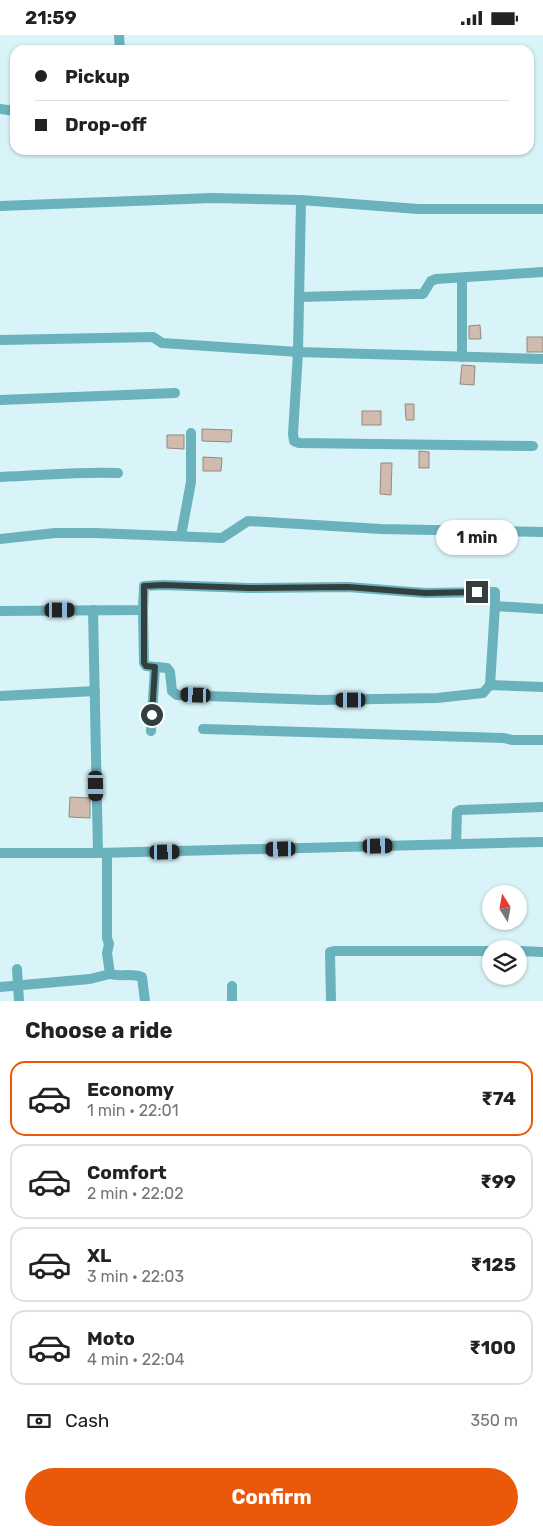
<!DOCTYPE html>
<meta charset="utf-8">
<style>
body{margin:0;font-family:Rubik,sans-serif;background:#f6f6f6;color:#222;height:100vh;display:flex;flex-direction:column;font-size:19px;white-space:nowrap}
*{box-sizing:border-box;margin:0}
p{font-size:16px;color:#767676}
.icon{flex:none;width:28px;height:28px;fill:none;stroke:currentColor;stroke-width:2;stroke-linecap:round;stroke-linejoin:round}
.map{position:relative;height:966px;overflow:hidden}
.side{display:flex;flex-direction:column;background:#fff;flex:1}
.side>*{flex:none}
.banner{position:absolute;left:10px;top:10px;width:524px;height:110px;border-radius:15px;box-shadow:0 1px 4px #0004;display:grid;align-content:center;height:110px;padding:0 25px;background:#fff}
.needle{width:32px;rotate:349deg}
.controls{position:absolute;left:482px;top:850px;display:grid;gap:10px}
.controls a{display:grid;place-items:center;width:45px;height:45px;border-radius:50%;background:#fff;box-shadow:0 1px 4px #0004;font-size:25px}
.end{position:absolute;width:22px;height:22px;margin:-11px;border:6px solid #333e3f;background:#fff;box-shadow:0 0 0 2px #fff}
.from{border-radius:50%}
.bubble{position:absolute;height:35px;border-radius:18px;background:#fff;box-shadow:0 1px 4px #0004;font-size:16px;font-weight:700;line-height:35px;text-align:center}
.car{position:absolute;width:15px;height:30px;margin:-15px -8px;border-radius:6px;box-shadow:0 0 4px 1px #0007;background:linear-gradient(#222 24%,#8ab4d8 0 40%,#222 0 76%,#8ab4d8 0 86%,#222 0)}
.banner b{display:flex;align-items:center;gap:18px;height:48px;font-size:19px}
.banner b+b{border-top:1px solid #e0e0e0}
.banner i{width:12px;height:12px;background:#222}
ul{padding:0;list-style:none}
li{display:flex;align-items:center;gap:15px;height:75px;margin:0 10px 8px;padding:0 15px;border:2px solid #e0e0e0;border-radius:15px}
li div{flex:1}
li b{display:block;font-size:19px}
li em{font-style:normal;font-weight:700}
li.selected{border-color:#ea580c}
li>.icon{width:45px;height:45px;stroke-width:1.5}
h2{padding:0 25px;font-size:22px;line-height:60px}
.pay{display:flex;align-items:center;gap:12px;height:55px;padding:0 25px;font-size:19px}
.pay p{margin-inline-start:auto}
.primary-button{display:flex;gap:10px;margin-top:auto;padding:10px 25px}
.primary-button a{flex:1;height:58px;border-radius:30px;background:#ea580c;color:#fff;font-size:20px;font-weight:700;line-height:58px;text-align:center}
.status{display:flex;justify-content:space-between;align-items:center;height:35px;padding:0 25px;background:#fff;direction:ltr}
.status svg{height:14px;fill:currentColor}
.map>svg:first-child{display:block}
</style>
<div class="status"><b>21:59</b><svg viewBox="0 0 49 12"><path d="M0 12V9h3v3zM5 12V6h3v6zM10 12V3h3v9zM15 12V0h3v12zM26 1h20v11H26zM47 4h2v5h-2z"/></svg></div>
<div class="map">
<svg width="543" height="966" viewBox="0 0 543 966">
<rect width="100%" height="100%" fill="#d9f4f8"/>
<g fill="#cfbcaf" stroke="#98877a">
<path d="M480,290l1,14h-12v-13z"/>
<rect x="527" y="302" width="16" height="15"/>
<path d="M462,330l13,1 -1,19 -14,-1z"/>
<path d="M405,369h9v16h-8z"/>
<rect x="362" y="376" width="19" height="14"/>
<path d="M202,394l30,1 -1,12 -29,-1z"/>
<path d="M167,400h17v14l-17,-1z"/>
<path d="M419,416l10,1v16h-10z"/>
<path d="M203,422l19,1 -1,13h-18z"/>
<path d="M381,428h11l-1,32 -11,-1z"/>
<path d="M70,762l20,1v20l-21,-1z"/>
</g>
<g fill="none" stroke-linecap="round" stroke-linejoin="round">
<g stroke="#6ab2bc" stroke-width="10">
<path d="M119,0l1,15"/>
<path d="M0,74l15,2"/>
<path d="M301,165l-3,152 -5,82 1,7 5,2 234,3"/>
<path d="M0,171l213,-8 88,2 117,9h125"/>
<path d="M300,262l117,-3h6l8,-13 5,-2 107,-7"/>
<path d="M0,305l153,-3 9,6 136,9 245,7"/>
<path d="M462,322v-79"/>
<path d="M0,365l175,-7"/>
<path d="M0,442c39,-1 79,-6 118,-4"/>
<path d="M181,501l10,-54v-49"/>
<path d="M0,504l55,-6h40l127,5 26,-17 133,8 162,3"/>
<path d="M495,571l-5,79 53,2"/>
<path d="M93,575l5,243 445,-11"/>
<path d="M143,575l1,53 2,3 21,2 3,4 2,19 5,4 143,5 117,-2 46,-5 7,-8"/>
<path d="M0,576l143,-1 1,-24 19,-1 86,3 99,-1 77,6 70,-1v14l48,3"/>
<path d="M0,661l95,-5"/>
<path d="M203,694l301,9 8,2h31"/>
<path d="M151,696l4,-64"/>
<path d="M456,809l1,-32 3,-2 83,-3"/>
<path d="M0,818h98"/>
<path d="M519,916l24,1"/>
<path d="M17,934l2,32"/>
<path d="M110,939c10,3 21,-1 32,3l3,24"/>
<path d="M0,952l90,-8 20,-5 -3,-21 2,-9 -2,-6v-85"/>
<path d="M232,966v-15"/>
<path d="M331,966l-1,-49 4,-1h157"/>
</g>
</g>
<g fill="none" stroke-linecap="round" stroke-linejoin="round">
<path stroke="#333e3f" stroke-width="6" d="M152,680l3,-48 -9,-1 -2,-3v-77l19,-1 86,3 99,-1 77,6 52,-1"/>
</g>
</svg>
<div class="controls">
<a><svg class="needle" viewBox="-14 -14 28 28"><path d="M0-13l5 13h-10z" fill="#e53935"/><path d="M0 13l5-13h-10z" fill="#767676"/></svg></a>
<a><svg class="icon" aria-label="layers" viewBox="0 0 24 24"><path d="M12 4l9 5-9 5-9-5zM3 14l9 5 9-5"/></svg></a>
</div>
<i class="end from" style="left:152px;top:680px"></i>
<i class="end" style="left:477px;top:557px"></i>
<div class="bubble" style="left:436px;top:485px;width:82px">1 min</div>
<i class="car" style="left:60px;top:575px;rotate:90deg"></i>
<i class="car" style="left:196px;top:660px;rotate:272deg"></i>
<i class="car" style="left:351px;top:665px;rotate:270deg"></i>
<i class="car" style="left:96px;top:751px;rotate:179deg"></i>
<i class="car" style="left:378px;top:811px;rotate:89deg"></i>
<i class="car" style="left:281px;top:814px;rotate:269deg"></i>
<i class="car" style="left:165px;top:817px;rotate:89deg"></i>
<div class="banner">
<b><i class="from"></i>Pickup</b>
<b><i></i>Drop-off</b>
</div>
</div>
<section class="side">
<h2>Choose a ride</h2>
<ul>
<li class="selected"><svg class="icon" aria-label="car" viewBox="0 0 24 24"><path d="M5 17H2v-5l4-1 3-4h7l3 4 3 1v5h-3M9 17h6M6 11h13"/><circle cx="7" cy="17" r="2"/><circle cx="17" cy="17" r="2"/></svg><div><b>Economy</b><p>1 min · 22:01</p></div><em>₹74</em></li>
<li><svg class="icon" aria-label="car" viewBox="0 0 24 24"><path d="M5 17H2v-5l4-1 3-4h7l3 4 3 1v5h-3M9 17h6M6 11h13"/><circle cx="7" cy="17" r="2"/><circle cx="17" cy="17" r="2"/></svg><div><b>Comfort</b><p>2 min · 22:02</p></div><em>₹99</em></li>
<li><svg class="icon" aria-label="car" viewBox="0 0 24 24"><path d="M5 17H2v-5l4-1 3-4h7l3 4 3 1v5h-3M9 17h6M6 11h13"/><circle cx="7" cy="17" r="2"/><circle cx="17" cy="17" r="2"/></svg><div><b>XL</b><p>3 min · 22:03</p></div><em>₹125</em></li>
<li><svg class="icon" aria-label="car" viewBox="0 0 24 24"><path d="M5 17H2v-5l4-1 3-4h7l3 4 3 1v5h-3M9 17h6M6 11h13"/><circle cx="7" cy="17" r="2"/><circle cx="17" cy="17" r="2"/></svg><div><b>Moto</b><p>4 min · 22:04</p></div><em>₹100</em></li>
</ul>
<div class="pay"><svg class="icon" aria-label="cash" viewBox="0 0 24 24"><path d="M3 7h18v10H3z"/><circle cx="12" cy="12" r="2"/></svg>Cash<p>350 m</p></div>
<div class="primary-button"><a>Confirm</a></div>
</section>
